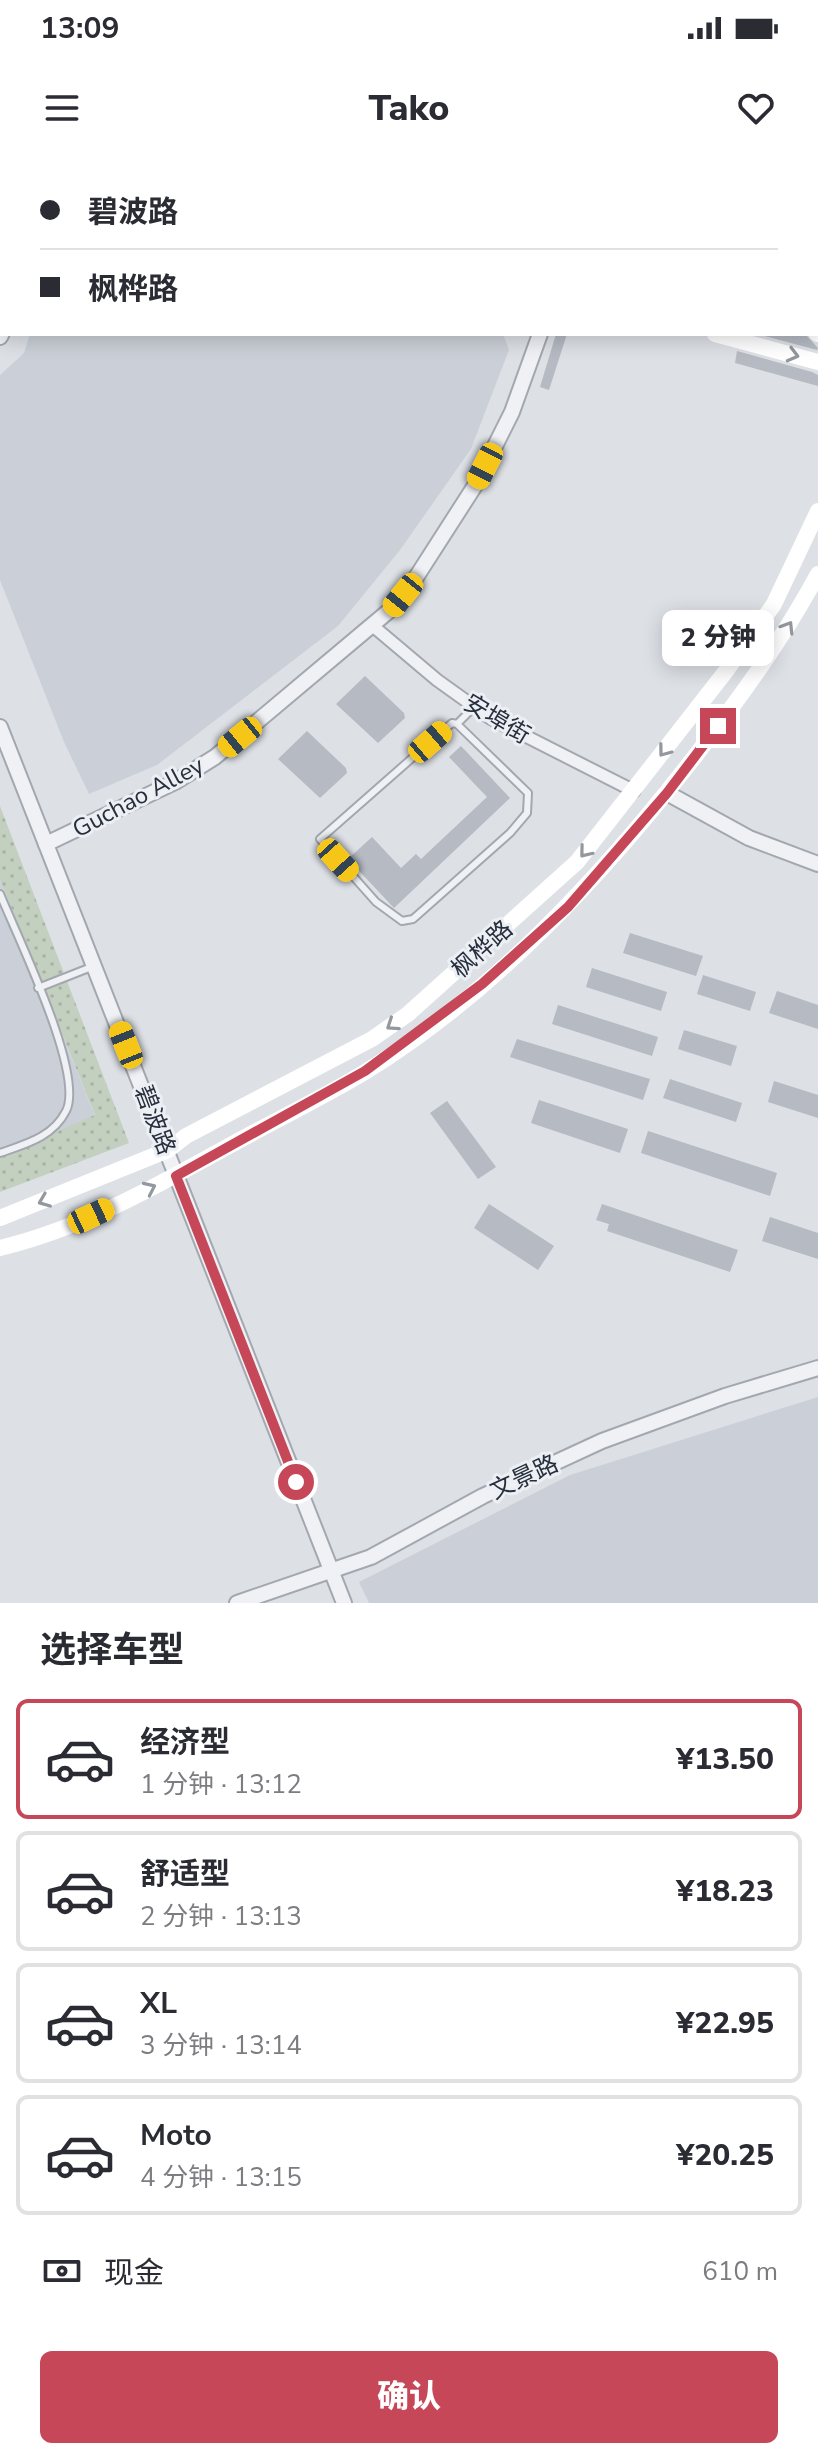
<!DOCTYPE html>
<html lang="zh">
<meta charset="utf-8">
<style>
body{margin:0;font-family:"Nunito Sans","Noto Sans SC",sans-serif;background:#f7f7f7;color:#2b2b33;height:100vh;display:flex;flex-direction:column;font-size:30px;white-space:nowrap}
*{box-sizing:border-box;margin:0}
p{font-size:26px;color:#7c7c81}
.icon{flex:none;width:44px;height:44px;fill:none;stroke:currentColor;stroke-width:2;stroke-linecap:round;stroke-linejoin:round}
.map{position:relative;height:1443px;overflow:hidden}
.details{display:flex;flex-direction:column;background:#fff;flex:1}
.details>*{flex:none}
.guide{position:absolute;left:0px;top:0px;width:818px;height:176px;box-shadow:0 4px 20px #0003;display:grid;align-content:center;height:176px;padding:0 40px;background:#fff}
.end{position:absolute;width:36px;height:36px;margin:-18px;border:10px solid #c64758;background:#fff;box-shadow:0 0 0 4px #fff}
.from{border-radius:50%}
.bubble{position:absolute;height:56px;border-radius:12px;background:#fff;box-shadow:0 4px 20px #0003;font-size:26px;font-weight:800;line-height:56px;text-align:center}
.car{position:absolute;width:24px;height:48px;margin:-24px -12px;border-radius:10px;box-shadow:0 0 6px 2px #0007;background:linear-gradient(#f5c518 24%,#345 0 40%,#f5c518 0 76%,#345 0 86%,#f5c518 0)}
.guide b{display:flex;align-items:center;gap:28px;height:76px;font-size:30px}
.guide b+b{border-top:2px solid #e1e1e2}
.guide i{width:20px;height:20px;background:#2b2b33}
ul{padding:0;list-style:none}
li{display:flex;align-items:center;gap:24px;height:120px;margin:0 16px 12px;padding:0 24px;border:4px solid #e1e1e2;border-radius:12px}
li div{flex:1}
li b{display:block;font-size:30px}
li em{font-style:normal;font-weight:800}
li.selected{border-color:#c64758}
li>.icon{width:72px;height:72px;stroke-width:1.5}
h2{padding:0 40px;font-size:36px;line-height:96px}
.pay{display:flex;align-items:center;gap:20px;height:88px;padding:0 40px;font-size:30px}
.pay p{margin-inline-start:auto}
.primary-button{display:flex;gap:16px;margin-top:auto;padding:16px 40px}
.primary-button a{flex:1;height:92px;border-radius:12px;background:#c64758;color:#fff;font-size:32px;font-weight:800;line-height:92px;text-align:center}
.status{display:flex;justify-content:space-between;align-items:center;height:56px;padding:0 40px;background:#fff;direction:ltr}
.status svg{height:22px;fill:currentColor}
header{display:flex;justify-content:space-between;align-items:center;height:104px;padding:0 40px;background:#fff;font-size:36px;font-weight:800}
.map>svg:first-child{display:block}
</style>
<div class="status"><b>13:09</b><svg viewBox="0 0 49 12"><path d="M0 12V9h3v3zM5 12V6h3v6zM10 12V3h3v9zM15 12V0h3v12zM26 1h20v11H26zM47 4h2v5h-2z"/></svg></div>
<header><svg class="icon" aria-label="menu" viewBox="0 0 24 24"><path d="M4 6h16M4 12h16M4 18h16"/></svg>Tako<svg class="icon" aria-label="heart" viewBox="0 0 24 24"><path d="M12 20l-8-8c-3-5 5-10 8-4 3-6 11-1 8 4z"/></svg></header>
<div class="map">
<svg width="818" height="1443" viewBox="0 0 818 1443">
<defs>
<pattern id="grass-dots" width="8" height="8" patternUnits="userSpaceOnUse" patternTransform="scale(2)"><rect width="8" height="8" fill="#c3d0bf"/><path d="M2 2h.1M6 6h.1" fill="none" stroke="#a8b3a5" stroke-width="1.8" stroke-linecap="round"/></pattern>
</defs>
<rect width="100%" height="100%" fill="#dde1e6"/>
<g fill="#cbd0d8">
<path d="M30,174h473l6,16 -38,99 -71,101 -62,76 -181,139 -68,29 -25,-52 -64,-162v-205l24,-22z"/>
<path d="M0,720l95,236 -95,40z"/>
<path d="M818,1237v206h-449l-10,-21 211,-107z"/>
</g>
<path fill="url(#grass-dots)" d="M0,646l129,337 -129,49v-36l95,-41 -95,-235z"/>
<g fill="#b5bac3">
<path d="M556,174h11l-18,56 -9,-3z"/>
<path d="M757,174h48l13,14 -1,2z"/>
<path d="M737,191l75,21 6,3v11l-83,-23z"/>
<path d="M365,516l39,37 1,5 -27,25 -42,-39z"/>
<path d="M307,571l39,37 1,5 -27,25 -42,-39z"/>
<path d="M461,586l49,52 -116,110 -46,-49 24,-22 29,31 15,-14 5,5 66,-62 -38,-40z"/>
<path d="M630,773l73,23 -7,20 -73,-23z"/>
<path d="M592,808l75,24 -6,19 -75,-24z"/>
<path d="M703,815l53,17 -6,19 -53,-17z"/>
<path d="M777,831l41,14v24l-49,-16z"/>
<path d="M558,845l100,32 -6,19 -100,-32z"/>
<path d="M684,870l53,16 -6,20 -53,-17z"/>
<path d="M517,879l133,40 -7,21 -133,-43z"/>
<path d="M670,919l72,24 -6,19 -73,-24z"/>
<path d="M774,921l44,14v23l-50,-16z"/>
<path d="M539,940l89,29 -8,24 -89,-30z"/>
<path d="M447,941l49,66 -18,12 -48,-66z"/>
<path d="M648,971l129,42 -7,23 -129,-43z"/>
<path d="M489,1044l65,42 -16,24 -64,-42z"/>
<path d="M602,1044l136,46 -8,22 -123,-41 2,-7 -13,-4z"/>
<path d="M770,1057l48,16v26l-56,-18z"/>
</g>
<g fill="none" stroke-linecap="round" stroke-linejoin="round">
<defs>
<g id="service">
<path d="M457,564l-5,-1 -132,116 56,63 26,19 11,-2 97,-86 17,-20 1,-20 -71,-69 17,-17"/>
<path d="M0,734c17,42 85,180 66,217 -13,26 -40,33 -66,42"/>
<path d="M38,828l56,-22"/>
</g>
<path id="minor" d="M373,466l64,54 53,38 144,73"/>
<g id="tertiary">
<path d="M0,177l2,-4"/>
<path d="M0,567l344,876"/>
<path d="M667,633l82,45 69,26"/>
<path d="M46,684l129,-62 40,-25 175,-147 25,-31 61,-95 36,-72 28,-78"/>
<path d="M237,1443l134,-46 112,-61 119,-55 123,-45 93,-28"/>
</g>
</defs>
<use href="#service" stroke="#a3a8b0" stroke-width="10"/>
<use href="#minor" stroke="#a3a8b0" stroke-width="15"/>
<use href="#tertiary" stroke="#a3a8b0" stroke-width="18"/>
<use href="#service" stroke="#f0f1f5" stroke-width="6"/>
<use href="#minor" stroke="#f0f1f5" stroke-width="11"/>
<use href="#tertiary" stroke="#f0f1f5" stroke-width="14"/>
<g stroke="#fff" stroke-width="16">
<path d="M170,0l8,2"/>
<path d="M0,10h2"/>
<path d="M816,173l2,1"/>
<path d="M715,174l103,28"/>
<path d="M0,1058l168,-68 18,-14 186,-97 36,-25 169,-152 149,-191 48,-67 44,-93"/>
<path d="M0,1088c80,-19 155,-61 227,-101 45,-25 93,-48 138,-75 131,-81 238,-197 331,-317 45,-59 87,-116 122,-181"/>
</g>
</g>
<defs><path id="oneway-chevron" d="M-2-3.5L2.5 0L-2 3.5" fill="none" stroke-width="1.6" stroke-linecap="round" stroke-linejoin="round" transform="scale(2)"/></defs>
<g stroke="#93979e">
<use href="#oneway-chevron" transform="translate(793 195) rotate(15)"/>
<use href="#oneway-chevron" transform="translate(788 467) rotate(-58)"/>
<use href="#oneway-chevron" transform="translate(664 591) rotate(127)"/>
<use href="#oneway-chevron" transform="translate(585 692) rotate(129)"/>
<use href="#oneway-chevron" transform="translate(392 865) rotate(146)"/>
<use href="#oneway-chevron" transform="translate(150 1028) rotate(-25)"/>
<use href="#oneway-chevron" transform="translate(44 1041) rotate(158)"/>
</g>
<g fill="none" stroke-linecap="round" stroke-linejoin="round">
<path stroke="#c64758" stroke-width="10" d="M296,1322l-120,-306 189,-105 117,-87 86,-77 99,-114 51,-67"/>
</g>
<g text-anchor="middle" stroke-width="6" stroke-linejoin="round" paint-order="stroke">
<g font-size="24" fill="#272f3c" stroke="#eceff4">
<text transform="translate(497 559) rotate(31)" y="8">安埠街</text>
<text transform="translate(138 637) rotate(-28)" y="8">Guchao Alley</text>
<text transform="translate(482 789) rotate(-42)" y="8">枫桦路</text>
<text transform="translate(155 960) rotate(69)" y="8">碧波路</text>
<text transform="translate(524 1317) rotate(-25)" y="8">文景路</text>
</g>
</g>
</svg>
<i class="end from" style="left:296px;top:1322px"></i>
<i class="end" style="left:718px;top:566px"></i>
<div class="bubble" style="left:662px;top:450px;width:112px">2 分钟</div>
<i class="car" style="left:485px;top:306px;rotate:207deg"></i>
<i class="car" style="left:403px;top:435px;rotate:219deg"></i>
<i class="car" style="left:240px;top:577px;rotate:231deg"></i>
<i class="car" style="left:430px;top:582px;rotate:49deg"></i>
<i class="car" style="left:338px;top:700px;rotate:138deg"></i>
<i class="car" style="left:126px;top:885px;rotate:338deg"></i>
<i class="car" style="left:91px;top:1056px;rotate:65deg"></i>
<div class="guide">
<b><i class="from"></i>碧波路</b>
<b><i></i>枫桦路</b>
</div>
</div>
<section class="details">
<h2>选择车型</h2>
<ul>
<li class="selected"><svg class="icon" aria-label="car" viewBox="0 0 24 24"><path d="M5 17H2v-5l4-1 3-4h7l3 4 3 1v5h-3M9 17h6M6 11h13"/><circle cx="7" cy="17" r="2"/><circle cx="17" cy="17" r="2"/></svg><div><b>经济型</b><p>1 分钟 · 13:12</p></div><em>¥13.50</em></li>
<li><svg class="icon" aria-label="car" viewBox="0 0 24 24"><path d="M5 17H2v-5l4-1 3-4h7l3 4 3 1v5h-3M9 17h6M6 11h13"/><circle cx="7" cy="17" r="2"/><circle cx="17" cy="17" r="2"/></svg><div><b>舒适型</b><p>2 分钟 · 13:13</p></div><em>¥18.23</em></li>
<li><svg class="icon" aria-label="car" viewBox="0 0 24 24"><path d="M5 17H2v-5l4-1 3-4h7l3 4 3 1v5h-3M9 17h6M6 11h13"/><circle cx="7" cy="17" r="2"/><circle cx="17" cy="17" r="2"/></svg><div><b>XL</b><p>3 分钟 · 13:14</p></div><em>¥22.95</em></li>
<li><svg class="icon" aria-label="car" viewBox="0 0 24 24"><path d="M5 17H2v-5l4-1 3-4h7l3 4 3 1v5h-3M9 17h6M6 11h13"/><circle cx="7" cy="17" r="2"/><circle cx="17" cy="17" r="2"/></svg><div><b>Moto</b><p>4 分钟 · 13:15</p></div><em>¥20.25</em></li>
</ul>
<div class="pay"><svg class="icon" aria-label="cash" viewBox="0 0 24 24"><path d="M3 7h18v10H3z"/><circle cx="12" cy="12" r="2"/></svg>现金<p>610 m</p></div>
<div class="primary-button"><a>确认</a></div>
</section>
